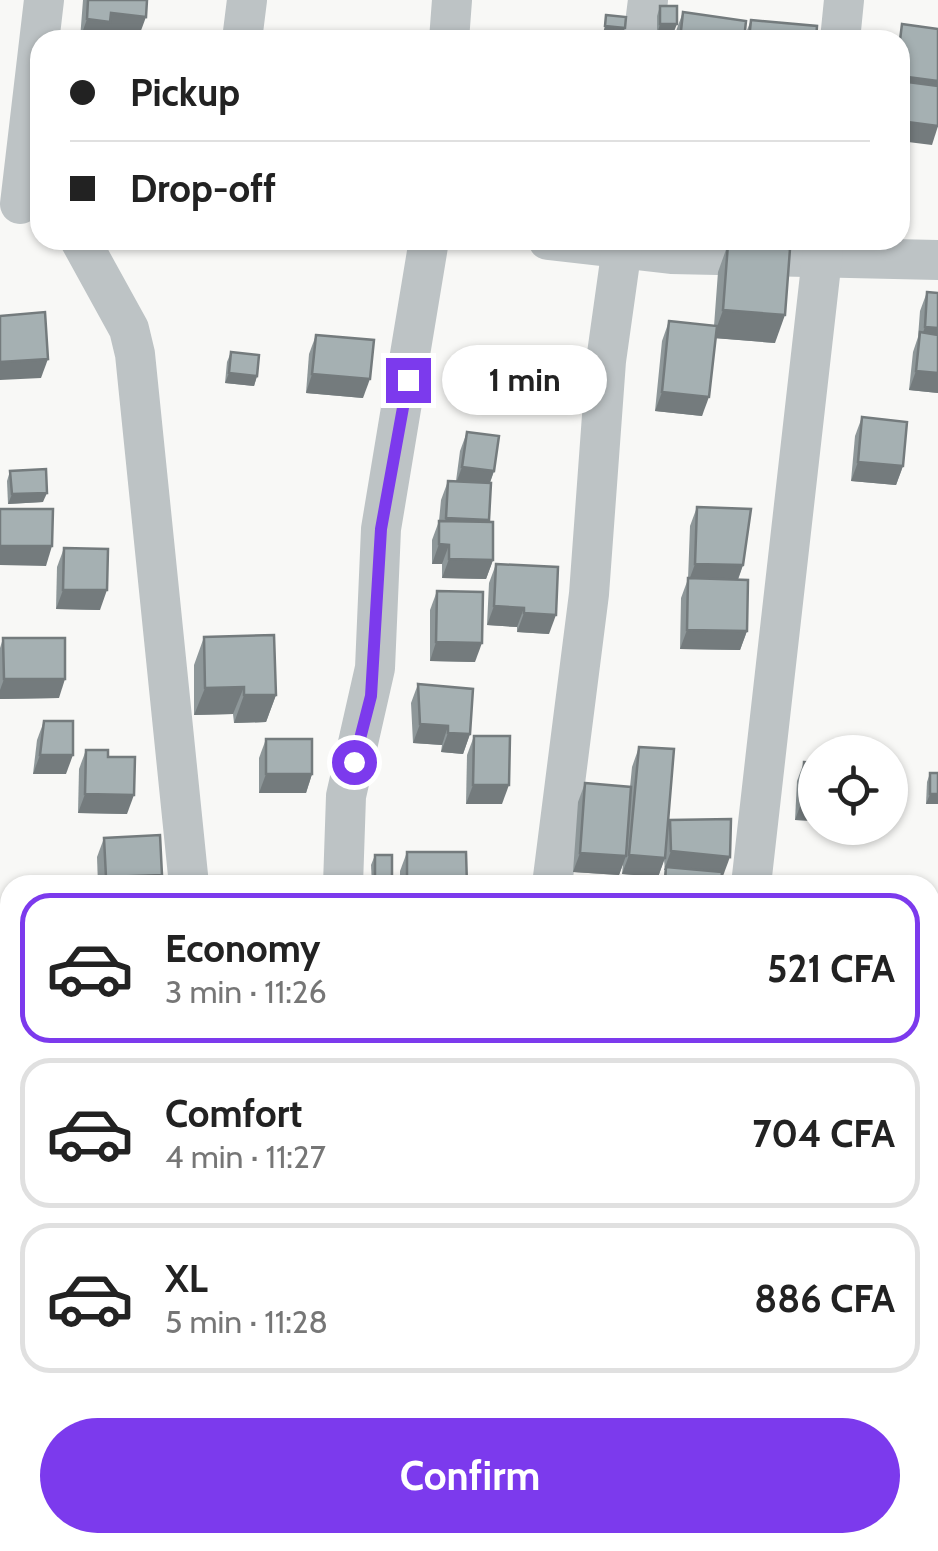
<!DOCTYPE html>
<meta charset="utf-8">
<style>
body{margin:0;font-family:Cabin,sans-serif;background:#f6f6f6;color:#222;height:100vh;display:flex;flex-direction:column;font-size:38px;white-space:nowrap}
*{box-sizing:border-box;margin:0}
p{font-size:32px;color:#767676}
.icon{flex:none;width:55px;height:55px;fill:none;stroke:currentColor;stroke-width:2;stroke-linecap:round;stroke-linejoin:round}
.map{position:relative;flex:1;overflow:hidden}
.side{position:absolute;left:0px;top:875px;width:940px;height:678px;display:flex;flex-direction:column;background:#fff;border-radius:30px 30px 0 0;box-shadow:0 2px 8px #0004}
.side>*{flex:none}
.banner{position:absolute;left:30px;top:30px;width:880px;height:220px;border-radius:30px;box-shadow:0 2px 8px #0004;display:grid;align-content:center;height:220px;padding:0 40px;background:#fff}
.tools{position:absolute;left:798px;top:735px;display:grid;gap:20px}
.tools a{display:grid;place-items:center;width:110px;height:110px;border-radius:50%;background:#fff;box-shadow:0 2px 8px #0004;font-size:50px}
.end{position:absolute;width:45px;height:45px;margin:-22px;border:12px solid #7c3aed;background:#fff;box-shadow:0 0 0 5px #fff}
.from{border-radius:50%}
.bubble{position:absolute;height:70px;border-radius:35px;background:#fff;box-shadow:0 2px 8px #0004;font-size:32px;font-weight:700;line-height:70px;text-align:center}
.banner b{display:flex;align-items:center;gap:35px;height:95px;font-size:38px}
.banner b+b{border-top:2px solid #e0e0e0}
.banner i{width:25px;height:25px;background:#222}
ul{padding:18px 0 0;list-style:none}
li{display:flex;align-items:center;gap:30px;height:150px;margin:0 20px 15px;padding:0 20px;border:5px solid #e0e0e0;border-radius:30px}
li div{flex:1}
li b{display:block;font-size:38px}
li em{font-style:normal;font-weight:700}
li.selected{border-color:#7c3aed}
li>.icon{width:90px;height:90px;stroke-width:1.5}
.primary-button{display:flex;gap:20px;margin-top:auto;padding:20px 40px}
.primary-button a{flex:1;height:115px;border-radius:60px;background:#7c3aed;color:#fff;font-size:40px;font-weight:700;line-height:115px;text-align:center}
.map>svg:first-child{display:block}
</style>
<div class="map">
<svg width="938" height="1551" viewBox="0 0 938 1551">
<rect width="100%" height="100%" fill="#f8f8f6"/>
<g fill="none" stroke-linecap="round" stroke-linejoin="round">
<g stroke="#bdc3c5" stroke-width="40">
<path d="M242,40l5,-40"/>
<path d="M449,40l3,-40"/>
<path d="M643,40l5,-40"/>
<path d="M840,40l4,-40"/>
<path d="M20,204l24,-204"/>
<path d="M80,240l49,89 6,25 54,531"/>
<path d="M548,240l123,14 267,6"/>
<path d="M343,885l3,-89 29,-128 6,-139 48,-289"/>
<path d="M552,885l37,-291 17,-233 17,-121"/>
<path d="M751,885l73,-645"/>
<path d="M0,1051l10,97"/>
<path d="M930,1095l8,-66"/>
<path d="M51,1542l1,9"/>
<path d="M255,1542l1,9"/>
<path d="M566,1542v9"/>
<path d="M683,1551v-9"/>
<path d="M878,1551l1,-9"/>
</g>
</g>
<g fill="#8e9799">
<path d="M83,0h64l-8,36 -33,-3 -2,7 -24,-1z"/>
<path d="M660,6l13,28h-16v-18z"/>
<path d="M683,12l61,26 7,-18 65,20h-141l1,-9z"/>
<path d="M728,244l47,99 -60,-5 -13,78 -47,-5 7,-70 7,-20 45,5 4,-54z"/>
<path d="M927,292l11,101 -29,-3 4,-38 5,-15 2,-26z"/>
<path d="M316,335l47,63 -57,-5 3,-39z"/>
<path d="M231,352l26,24 -3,10 -29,-3 2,-21z"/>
<path d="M862,417l41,49 -7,19 -45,-4 4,-45z"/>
<path d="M467,432l27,39 -4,12 -1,38 4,39 -7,19 -44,-1v-14h-10v-24l7,-19 2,-21 7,-19h8l4,-30z"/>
<path d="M10,471l33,31 -35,2 -1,-23z"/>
<path d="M697,507l46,58 -5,15 9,51 -7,19 -60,-1 1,-51 7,-19 2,-53z"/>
<path d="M64,548l36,62 -44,-1 1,-42z"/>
<path d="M496,564l53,70 -32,-2v-5l-30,-2 2,-42z"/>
<path d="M437,591l38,71 -45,-1v-51z"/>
<path d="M204,637l72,58 -10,27 -32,1 -1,-9 -39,1v-50z"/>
<path d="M3,638l56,60 -59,1v-51z"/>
<path d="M418,684l52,50 -7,20 -22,-2 1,-7 -29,-2 -2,-40z"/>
<path d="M44,721l22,53h-33l4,-34z"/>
<path d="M474,736l28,68h-36l1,-49z"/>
<path d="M266,739l46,35 -6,19h-47v-35z"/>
<path d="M639,747l28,80 3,-7 53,56 -2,9h-59l3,-15 -1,-10 -6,17 -36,-3 1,-10 -4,11 -46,-3 5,-70 7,-19 45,4 2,-20z"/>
<path d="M86,750l22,7 19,57 -49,-1 1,-44z"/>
<path d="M804,762l11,59 -20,-1 2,-39z"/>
<path d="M930,773h8v31h-12l1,-22z"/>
<path d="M104,838l58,37 -4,10h-60l-1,-28z"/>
<path d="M407,852l60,33h-67v-14z"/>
<path d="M375,855l17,30h-20l-1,-20z"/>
<path d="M134,1542h34l-3,9h-31z"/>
<path d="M461,1542h67v9h-70z"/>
</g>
<g fill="#747b7d">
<path d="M111,13l35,4 -7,19 -33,-3 -2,7 -24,-1 7,-20z"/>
<path d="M660,24h17l-4,10h-16z"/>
<path d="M605,26l20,2 -3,10 -20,-2z"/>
<path d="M900,76l38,5v20l-38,-5z"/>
<path d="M900,121l38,5 -6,19 -32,-4z"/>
<path d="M723,310l62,5 -10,28 -62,-5z"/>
<path d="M925,327l13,1v20l-20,-2z"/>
<path d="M48,359l-7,19 -41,2v-18z"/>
<path d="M916,371l22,2v20l-29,-3z"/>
<path d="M229,373l28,3 -3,10 -29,-3z"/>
<path d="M312,374l58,5 -7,19 -57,-5z"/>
<path d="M662,392l47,5 -7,19 -47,-5z"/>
<path d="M858,462l45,4 -7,19 -45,-4z"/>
<path d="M462,467l32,4 -7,19 -32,-4z"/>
<path d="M47,493l-4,9 -35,2 4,-10z"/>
<path d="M446,518l43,2 -7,19 -43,-2z"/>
<path d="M439,544l10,1 -7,19h-10z"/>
<path d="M0,546h52l-6,20 -46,-1z"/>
<path d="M449,559l44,1 -7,19 -44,-1z"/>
<path d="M695,564l48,1 -7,19 -48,-1z"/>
<path d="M63,590h44l-7,20 -44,-1z"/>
<path d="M494,606l30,2 -7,19 -30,-2z"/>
<path d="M524,613l32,2 -7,19 -32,-2z"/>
<path d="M687,630l60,1 -7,19 -60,-1z"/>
<path d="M436,642l46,1 -7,19 -45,-1z"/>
<path d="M4,679h61l-6,19 -59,1v-9z"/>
<path d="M244,687l-11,27 -39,1 11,-27z"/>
<path d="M244,695h32l-10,27 -32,1z"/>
<path d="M420,724l28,2 -6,19 -29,-2z"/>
<path d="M448,733l22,1 -7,20 -22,-2z"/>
<path d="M40,755h33l-7,19h-33z"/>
<path d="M266,774h46l-6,19h-47z"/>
<path d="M473,785h36l-7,19h-36z"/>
<path d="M85,794l49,1 -7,19 -49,-1z"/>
<path d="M930,794h8v10h-12z"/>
<path d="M802,801h13v20l-20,-1z"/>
<path d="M671,851l59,6 -7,19 -59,-6z"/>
<path d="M580,853l46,3 -7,19 -46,-3z"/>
<path d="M629,855l36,3 -7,19 -36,-3z"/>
<path d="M162,875l-4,10h-55l3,-8z"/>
<path d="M665,882l39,3h-40z"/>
<path d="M141,1542h27l-3,9h-27z"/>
<path d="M721,1542h61l-3,9h-61z"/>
</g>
<g fill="#a5b0b2" stroke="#747b7d" stroke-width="2.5">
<path d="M88,0h59l-1,17 -35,-4 -1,9 -23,-3z"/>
<rect x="660" y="6" width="17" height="18"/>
<path d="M683,12l63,9 -2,19h-64z"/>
<path d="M606,15l20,2 -1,11 -20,-2z"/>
<path d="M751,20l66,6 -1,14h-67z"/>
<path d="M902,24l36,5v52l-38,-5v-36z"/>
<path d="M547,34l45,5v1h-46z"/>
<path d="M900,81l38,5v40l-38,-5z"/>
<path d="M728,244l62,5 -5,66 -62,-5z"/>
<path d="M927,292l11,1v35l-13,-1z"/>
<path d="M45,312l3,47 -48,3v-46z"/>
<path d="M669,321l48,5 -8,71 -47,-5z"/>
<path d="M920,332l18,3v38l-22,-2z"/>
<path d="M316,335l58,5 -4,39 -58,-5z"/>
<path d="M231,352l28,3 -2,21 -28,-3z"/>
<path d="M862,417l45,5 -4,44 -45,-4z"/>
<path d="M467,432l32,4 -5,35 -32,-4z"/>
<path d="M46,469l1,24 -35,1 -2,-23z"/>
<path d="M448,481l43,2 -2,37 -43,-2z"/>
<path d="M697,507l54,2 -8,56 -48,-1z"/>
<path d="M0,509h53l-1,37h-52z"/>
<path d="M439,521l54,1v38l-44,-1v-14l-10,-1z"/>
<path d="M64,548l44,1 -1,41h-44z"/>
<path d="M496,564l62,3 -2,48 -32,-2v-5l-30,-2z"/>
<path d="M688,578l60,2 -1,51 -60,-1z"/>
<path d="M437,591l46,1 -1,51 -46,-1z"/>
<path d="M274,635l2,60h-32v-8l-39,1 -1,-51z"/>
<path d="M3,638h62v41h-61z"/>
<path d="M418,684l55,5 -3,45 -22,-1v-7l-28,-2z"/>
<path d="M44,721h29v34h-33z"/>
<path d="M474,736h36l-1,49h-36z"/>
<rect x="266" y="739" width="46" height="35"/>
<path d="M639,747l35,2 -9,109 -36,-3z"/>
<path d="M86,750h22v7h27l-1,38 -49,-1z"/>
<path d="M804,762l11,1v38h-13z"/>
<rect x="930" y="773" width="8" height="21"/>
<path d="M585,783l46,4 -5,69 -46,-3z"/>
<path d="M731,819l-1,38 -59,-6 -1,-31z"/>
<path d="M160,835l2,40 -56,2 -2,-39z"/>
<path d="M407,852h59l1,33h-60z"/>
<rect x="375" y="855" width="17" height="30"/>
<path d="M666,867l56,5 -1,13 -56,-3z"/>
<path d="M930,1323h4l-1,24h-3z"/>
<rect x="465" y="1542" width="63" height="9"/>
</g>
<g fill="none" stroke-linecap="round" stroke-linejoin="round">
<path stroke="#7c3aed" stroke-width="12" d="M354,762l17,-66 10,-167 27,-149"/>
</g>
</svg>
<div class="tools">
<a><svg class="icon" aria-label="locate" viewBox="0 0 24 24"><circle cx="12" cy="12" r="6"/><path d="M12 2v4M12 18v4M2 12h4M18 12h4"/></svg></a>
</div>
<i class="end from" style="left:354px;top:762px"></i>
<i class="end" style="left:408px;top:380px"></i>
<div class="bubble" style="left:442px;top:345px;width:165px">1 min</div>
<div class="banner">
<b><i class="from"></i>Pickup</b>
<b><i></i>Drop-off</b>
</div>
<section class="side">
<ul>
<li class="selected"><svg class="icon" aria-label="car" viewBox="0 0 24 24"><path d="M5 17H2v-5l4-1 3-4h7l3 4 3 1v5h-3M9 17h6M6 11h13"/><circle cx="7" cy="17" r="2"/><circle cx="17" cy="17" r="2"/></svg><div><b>Economy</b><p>3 min · 11:26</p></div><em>521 CFA</em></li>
<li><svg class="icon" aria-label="car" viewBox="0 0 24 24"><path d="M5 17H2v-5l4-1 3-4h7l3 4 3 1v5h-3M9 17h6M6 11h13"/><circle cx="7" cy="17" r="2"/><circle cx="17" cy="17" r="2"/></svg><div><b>Comfort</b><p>4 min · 11:27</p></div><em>704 CFA</em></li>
<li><svg class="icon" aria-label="car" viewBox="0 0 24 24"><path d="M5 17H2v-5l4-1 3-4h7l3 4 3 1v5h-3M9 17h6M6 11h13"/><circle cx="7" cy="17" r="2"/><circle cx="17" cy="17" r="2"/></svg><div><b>XL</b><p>5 min · 11:28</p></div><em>886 CFA</em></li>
</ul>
<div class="primary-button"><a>Confirm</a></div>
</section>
</div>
